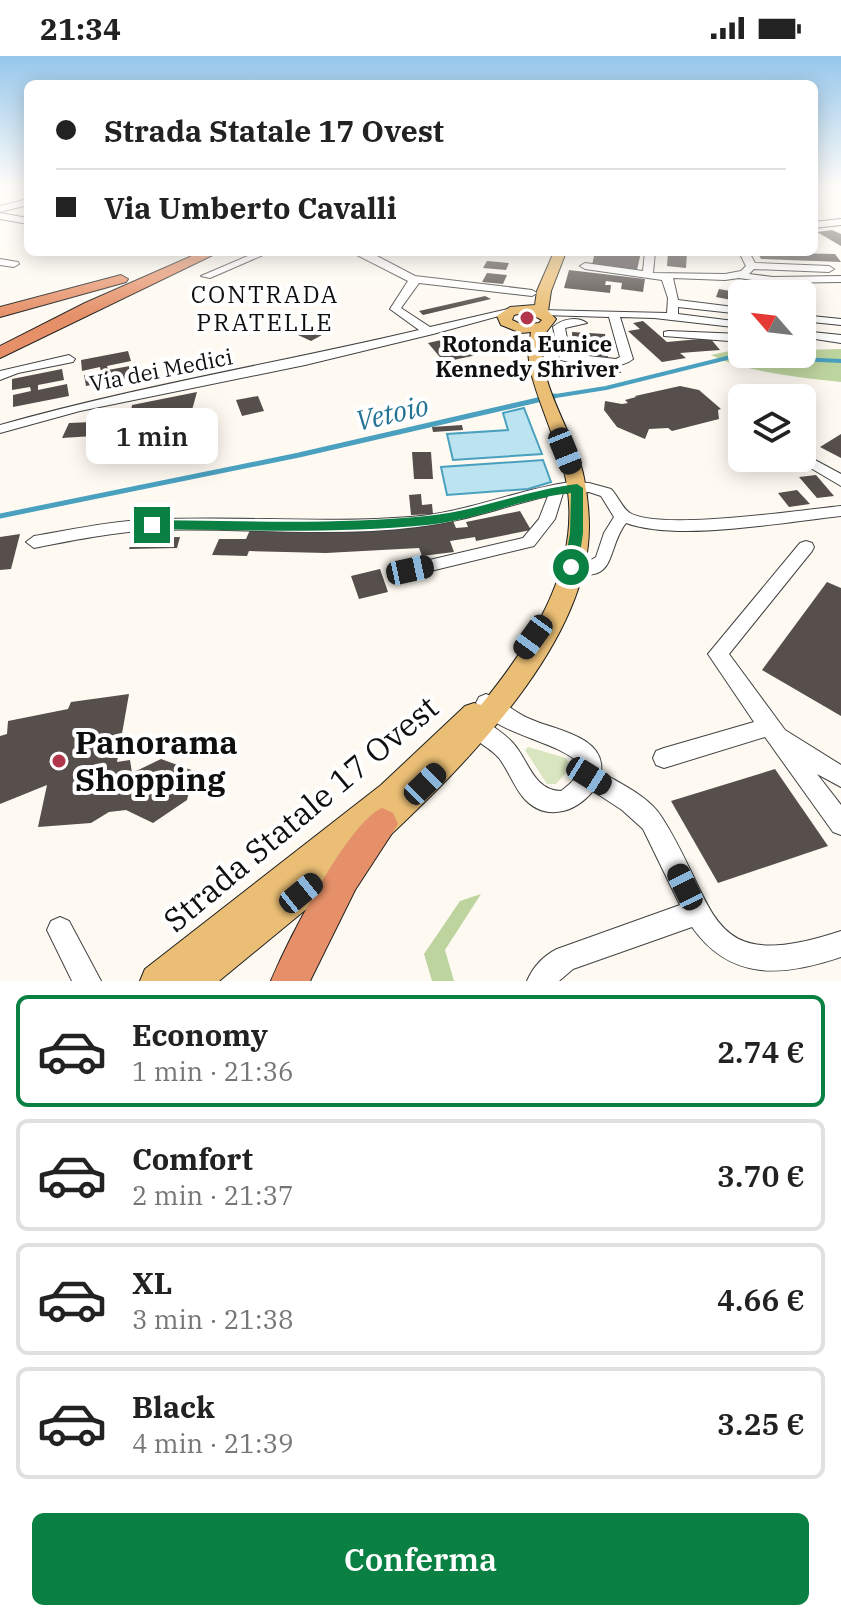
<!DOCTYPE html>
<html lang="it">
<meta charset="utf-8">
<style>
body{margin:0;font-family:"IBM Plex Serif",serif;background:#f6f6f6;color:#222;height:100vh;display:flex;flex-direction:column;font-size:30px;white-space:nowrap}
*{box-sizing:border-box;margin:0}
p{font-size:26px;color:#767676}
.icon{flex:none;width:44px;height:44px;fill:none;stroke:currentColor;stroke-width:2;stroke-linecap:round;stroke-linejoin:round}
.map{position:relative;height:925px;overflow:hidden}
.drawer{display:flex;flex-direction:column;background:#fff;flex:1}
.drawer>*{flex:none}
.banner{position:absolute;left:24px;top:24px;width:794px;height:176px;border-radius:12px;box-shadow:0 4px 20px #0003;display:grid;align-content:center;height:176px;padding:0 32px;background:#fff}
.needle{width:52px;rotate:298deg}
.buttons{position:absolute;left:728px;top:224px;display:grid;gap:16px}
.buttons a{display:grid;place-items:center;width:88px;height:88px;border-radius:12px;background:#fff;box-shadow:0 4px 20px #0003;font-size:40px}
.end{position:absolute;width:36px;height:36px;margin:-18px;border:10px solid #0b8043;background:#fff;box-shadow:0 0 0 4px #fff}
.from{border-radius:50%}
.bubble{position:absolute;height:56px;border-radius:12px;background:#fff;box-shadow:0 4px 20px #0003;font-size:26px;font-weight:600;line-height:56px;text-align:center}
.car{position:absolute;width:24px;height:48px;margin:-24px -12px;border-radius:10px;box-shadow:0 0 6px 2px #0007;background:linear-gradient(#222 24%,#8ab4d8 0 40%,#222 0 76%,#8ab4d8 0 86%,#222 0)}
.banner b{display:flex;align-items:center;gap:28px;height:76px;font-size:30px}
.banner b+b{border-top:2px solid #e0e0e0}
.banner i{width:20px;height:20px;background:#222}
ul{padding:14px 0 0;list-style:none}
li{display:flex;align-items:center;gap:24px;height:112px;margin:0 16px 12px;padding:0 16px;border:4px solid #e0e0e0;border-radius:12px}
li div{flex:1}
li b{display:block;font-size:30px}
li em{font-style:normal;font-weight:600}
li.current{border-color:#0b8043}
li>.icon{width:72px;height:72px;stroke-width:1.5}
.action{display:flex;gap:16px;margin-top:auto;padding:16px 32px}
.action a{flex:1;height:92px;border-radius:12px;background:#0b8043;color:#fff;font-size:32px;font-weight:600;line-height:92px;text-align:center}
.status{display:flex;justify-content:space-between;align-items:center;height:56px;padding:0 40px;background:#fff;direction:ltr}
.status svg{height:22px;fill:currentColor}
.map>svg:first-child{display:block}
</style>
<div class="status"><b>21:34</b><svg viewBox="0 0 49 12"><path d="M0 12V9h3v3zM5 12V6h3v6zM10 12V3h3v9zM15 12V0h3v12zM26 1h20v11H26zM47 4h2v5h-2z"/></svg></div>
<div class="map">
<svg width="841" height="925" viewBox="0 0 841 925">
<rect width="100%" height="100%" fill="#fefaf2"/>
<path fill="#d8e5be" d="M528,691l38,11 5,9 -15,17h-9l-22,-34z"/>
<g fill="#bed49f">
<path d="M739,293h3v5h60v-4l39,-1v33c-38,-4 -96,-10 -130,-27z"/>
<path d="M481,838l-36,56 9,31h-22l-8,-27 36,-53z"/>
</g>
<g fill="#bbe3f0" stroke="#4aa0bf" stroke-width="2">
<path d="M524,352l18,46 -89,6 -6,-26 61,-4 -5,-17z"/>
<path d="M543,404l8,22 -23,7 -81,6 -6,-28z"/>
</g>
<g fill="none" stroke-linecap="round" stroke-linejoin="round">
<path stroke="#4aa0bf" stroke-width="4" d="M543,342l63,-10 129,-32 106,5"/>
<path stroke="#4aa0bf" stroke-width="5" d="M0,460l299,-61 256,-59"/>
</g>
<g fill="#564f4c">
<path d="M832,174l9,4v12l-24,-14z"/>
<path d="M595,196h46l-4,18 -45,-5z"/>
<path d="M668,196h19l-1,16 -19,-2z"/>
<path d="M757,196l78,2 6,8 -80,-3z"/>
<path d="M487,205l22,2 -3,7 -23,-2z"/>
<path d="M569,214l76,9 -2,13 -22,-3 1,-6 -16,-2 -1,4h6l-1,8 -46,-5z"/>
<path d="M487,217l20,2 -4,9 -21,-2z"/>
<path d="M737,232l22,6h-17v8l-26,-5 3,-8 17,3z"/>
<path d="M485,240l6,3 -68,16 -4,-4z"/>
<path d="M643,265l24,21 43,-4 10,12 -40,3 6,5 -24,4 -34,-31 12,-2 -7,-6z"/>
<path d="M320,267l13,6 -22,12 -13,-6z"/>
<path d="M572,276l33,2 3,23 -35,-2z"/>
<path d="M499,282h17l1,8h-5l1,7h-11z"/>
<path d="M441,284l8,10 20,-4 8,9 -33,7 -16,-19z"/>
<path d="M128,295l3,10 -24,5 1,4 27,-5 3,11 -52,10 -2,-11 17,-3 -1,-5 -18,4 -1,-11z"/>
<path d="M599,307l22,2v8l-49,-2 1,-7 26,3z"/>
<path d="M62,313l2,11 -26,5v5l29,-6 2,12 -56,11v-12l18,-4 -1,-4 -18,3v-11z"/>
<path d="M680,330l19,4 22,19 -3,1 1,9 -47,12 -4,-3 -19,1 -4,10 -28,-12 -13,-17 1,-9 17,3 6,-1 -3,-3 11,-3 -1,-1z"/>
<path d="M197,336l-10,36 -23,1 3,-9 -31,3 1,-5h-4l1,-6h-3l1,-7z"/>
<path d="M258,340l6,15 -22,5 -6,-16z"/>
<path d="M115,365l-6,14 -47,3 7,-15z"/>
<path d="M462,369l1,5 -30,2 -1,-5z"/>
<path d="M841,378v24l-21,-11z"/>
<path d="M122,384v13l-23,4 1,-14z"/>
<path d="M412,396h19l2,27h-19z"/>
<path d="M816,419l18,21 -17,2 -18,-21z"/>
<path d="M797,434l13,14 -21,3 -11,-14z"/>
<path d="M421,438l1,11 10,-1 1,10 -22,1 -2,-20z"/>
<path d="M520,455l11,19 -55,11 -1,-4 -25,4 4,11 -32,4 -3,-8 -93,5 -77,-2 -2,5 -35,-1 7,-16h27l4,-9 75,2 92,-5 36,-6 3,7 12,-1 -2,-5z"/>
<path d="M20,478l-9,35 -11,1v-33z"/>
<path d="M180,481l-3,11 -48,1 4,-11z"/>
<path d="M380,513l8,23 -29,7 -8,-23z"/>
<path d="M827,526l14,6v128l-79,-46z"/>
<path d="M129,638l-12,68 13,-2 2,13 29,-14 33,12 -7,29 -34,23 -27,-13 -17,2 -18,11 -53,4 9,-42 -47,19v-68l7,-2 1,-13 60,-12 3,-7z"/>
<path d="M775,713l53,77 -110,37 -47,-82z"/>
</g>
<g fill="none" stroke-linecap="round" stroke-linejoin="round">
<defs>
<g id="minor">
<path d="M28,143v6l-28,7v-6z"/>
<path d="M0,157l28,5v6l-28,-5z"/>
<path d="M841,163v6l-27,3v-6z"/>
<path d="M257,196h13l-60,26 -9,-2z"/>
<path d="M351,196l24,3 40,21 117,14 5,3 -5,3 -113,-13 -18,25 29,19 78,-18 6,3 -81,22 -128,31 -225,46 -80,22v-8c138,-39 279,-62 419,-95l-29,-21 18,-28z"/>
<path d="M645,196h10l-2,21 72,1 16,-3 5,-5 -7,-14h10l6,11 74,3 5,3 -5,3 -75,-3 -5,5 24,3 68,-1v6l-68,1 -34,-5 -14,2 -52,-2 5,22 64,8v6l-64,-7v7l64,8v6l-88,-10 -34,-1 13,42c-17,14 -52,5 -73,1l-7,-33c9,-8 24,-11 34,-4l-22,5 5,26 46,5 4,-2 -11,-40 -66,-2 -4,-1v-4l128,3 1,-15 -6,-18 -77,-11 -5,-3 5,-3 58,8z"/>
<path d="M0,203l18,3 1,2 -5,3 -14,-2z"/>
<path d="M802,259l39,4v6l-39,-4z"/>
<path d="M668,275l74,3v8l-78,-6v-4z"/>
<path d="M802,275l39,4v8l-39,-6z"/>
<path d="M69,299l6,4 -2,3 -55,11 -18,7v-9z"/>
<path d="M802,397l39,21v12l-44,-26 -2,-2h7z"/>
<path d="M570,426l19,1 22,6c7,7 11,19 19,24 30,18 171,-3 211,-7v10c-58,6 -162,26 -215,7 -21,27 -7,64 -61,48l-3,-4 3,-4h21l10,-6 8,-24 10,-16 -13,-21 -12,-4 -26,1 -8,26 -21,27 -124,30 -6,-2 -3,-4 3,-4 119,-28 16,-19 9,-23c-44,10 -85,26 -131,31 -87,11 -175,0 -262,3 -41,2 -81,10 -121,18l-8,-6 8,-6c36,-6 72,-14 108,-16 90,-5 179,4 268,-3 55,-4 106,-27 160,-35z"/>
<path d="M806,485l6,2 2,4 -2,4 -83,103 56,76 56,35v22l-24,-13 24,31v30l-8,-3 -68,-95 -101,31 -8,-3 -3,-7 3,-7 8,-3 90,-26 -46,-68 92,-111z"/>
<path d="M486,638c16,6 29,19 44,25 24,11 76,17 71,53 20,12 47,24 60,44 59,91 41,161 180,115v26c-59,20 -111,24 -149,-30l-119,42 -14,12h-32c6,-14 16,-25 30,-32l123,-44 -37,-76 -21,-19 -29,-19c-19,23 -50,31 -71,5 -9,-12 -14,-26 -23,-38 -11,-13 -31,-19 -37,-34l3,-6c9,-4 14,0 23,5 9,6 18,12 25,20 16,18 20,47 48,48 9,-7 20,-15 18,-28 -25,-24 -88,-29 -103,-60l3,-6z"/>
<path d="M60,861l9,4 32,60h-29l-25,-51 4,-9z"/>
</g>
<path id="major" d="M554,196h12l-15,39 -3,20 8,8c-4,7 -11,12 -13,20 -7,45 33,96 41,139 3,15 5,34 5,49 0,116 -126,240 -205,314l-10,4 -10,-4 -3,-5 -5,4 5,2 4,11 -4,11 -142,117h-79l5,-12 236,-184 84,-79 9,-3 7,2c52,-64 104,-143 84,-230 -9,-36 -26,-70 -35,-106l-2,-17 3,-20 -10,1 -20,-8 -4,-9 13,-9 25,-2 2,-14zM527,256l15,8 -3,3 -16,2 -11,-5 2,-5z"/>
<g id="highway">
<path d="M201,196h18l-219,106v-12l85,-43z"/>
<path d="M121,219l7,4 -2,3 -126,35v-10z"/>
<path d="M382,752l11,5 5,11 -43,66 -45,91h-39c16,-38 76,-158 111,-173z"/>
</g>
</defs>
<use href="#minor" stroke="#424242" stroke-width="2"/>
<use href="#major" stroke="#202020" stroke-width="2"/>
<use href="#highway" stroke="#202020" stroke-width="2"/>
<use href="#minor" fill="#fff" fill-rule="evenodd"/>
<use href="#major" fill="#eabe75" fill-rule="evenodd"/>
<use href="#highway" fill="#e59068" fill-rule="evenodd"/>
</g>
<linearGradient id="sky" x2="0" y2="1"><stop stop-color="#96c7eb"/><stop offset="0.5" stop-color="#fffdf9"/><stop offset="1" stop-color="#fffdf9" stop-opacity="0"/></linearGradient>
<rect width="841" height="261" fill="url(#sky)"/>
<path fill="#0b8043" d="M577,428l6,4v45l-5,34 -7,5 -7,-5 6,-34 1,-40c-49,5 -94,27 -144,32 -91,9 -183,5 -275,4l-7,-4 7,-5c92,1 184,5 275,-4 52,-5 99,-26 150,-32z"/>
<g fill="#b1354b" stroke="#fff" stroke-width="3">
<circle cx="527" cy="262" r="8"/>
<circle cx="59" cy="705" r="8"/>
</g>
<g text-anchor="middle" stroke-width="8" stroke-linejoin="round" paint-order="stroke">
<g font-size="22" font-weight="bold" fill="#0f0f0f" stroke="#fff">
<text x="527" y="296">Rotonda Eunice<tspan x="527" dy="25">Kennedy Shriver</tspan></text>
</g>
<g font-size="22" fill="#0f0f0f" stroke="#fff">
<text transform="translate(161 314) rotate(-11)" y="8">Via dei Medici</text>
</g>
<g font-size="24" letter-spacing="2" fill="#0f0f0f" stroke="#fff">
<text x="265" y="247">CONTRADA<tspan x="265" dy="28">PRATELLE</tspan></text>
</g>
<g font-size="28" font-style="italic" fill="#247294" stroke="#fff">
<text transform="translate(392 357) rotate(-13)" y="10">Vetoio</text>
</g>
<g font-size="32" font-weight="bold" fill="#0f0f0f" stroke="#fff" text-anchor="start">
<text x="75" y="698">Panorama<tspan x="75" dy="37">Shopping</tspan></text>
</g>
<g font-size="32" fill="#0f0f0f" stroke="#fff">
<text transform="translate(301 758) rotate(-40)" y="11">Strada Statale 17 Ovest</text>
</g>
</g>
</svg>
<div class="buttons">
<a><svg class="needle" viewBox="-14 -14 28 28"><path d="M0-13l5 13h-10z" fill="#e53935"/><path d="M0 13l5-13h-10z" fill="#767676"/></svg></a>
<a><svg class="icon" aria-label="layers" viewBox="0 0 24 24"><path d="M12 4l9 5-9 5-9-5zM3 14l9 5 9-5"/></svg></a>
</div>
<i class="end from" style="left:571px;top:511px"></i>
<i class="end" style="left:152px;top:469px"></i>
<div class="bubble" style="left:86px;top:352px;width:132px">1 min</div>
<i class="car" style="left:565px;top:395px;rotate:158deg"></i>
<i class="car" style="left:410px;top:514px;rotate:78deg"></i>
<i class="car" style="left:533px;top:581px;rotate:216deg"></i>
<i class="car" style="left:589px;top:720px;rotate:122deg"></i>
<i class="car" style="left:425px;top:728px;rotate:46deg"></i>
<i class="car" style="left:685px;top:831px;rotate:334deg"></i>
<i class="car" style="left:301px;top:837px;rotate:51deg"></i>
<div class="banner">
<b><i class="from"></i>Strada Statale 17 Ovest</b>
<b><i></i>Via Umberto Cavalli</b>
</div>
</div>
<section class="drawer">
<ul>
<li class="current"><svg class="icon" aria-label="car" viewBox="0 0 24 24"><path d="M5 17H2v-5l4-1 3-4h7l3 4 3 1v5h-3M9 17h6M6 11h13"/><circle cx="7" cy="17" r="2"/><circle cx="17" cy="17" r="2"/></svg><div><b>Economy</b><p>1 min · 21:36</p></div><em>2.74 €</em></li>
<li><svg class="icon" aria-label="car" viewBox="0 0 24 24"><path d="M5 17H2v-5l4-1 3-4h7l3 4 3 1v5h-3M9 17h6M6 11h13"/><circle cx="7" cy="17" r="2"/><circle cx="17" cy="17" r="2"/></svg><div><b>Comfort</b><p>2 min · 21:37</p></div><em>3.70 €</em></li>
<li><svg class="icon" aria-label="car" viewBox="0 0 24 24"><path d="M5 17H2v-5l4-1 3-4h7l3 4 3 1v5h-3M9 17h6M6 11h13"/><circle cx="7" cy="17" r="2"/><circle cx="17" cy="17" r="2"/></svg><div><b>XL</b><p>3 min · 21:38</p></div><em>4.66 €</em></li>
<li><svg class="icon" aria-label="car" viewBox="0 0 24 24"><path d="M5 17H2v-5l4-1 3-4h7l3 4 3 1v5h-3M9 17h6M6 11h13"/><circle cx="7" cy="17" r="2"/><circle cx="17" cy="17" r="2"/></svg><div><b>Black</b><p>4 min · 21:39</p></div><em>3.25 €</em></li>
</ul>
<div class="action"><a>Conferma</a></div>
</section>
